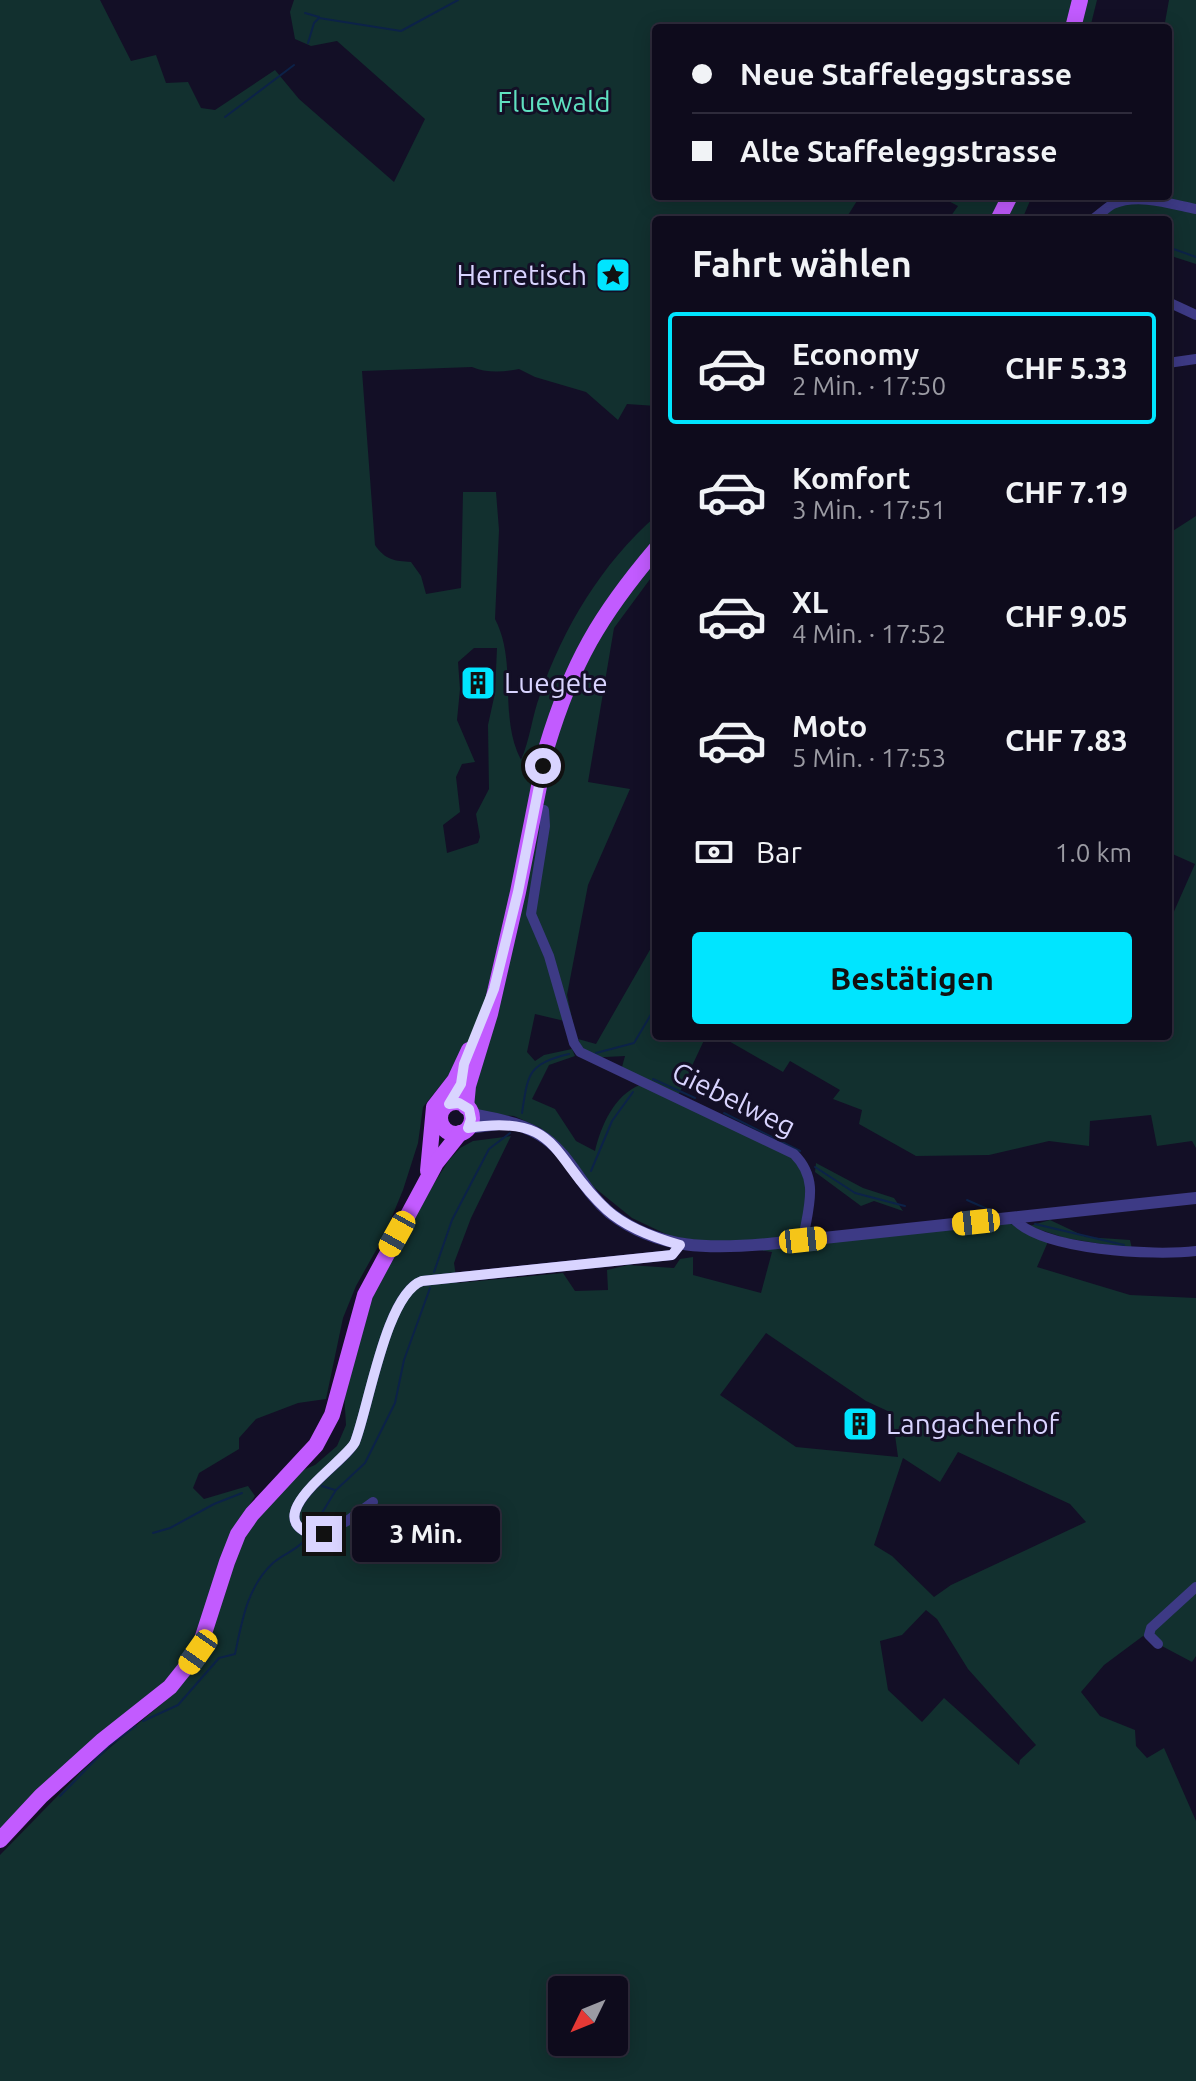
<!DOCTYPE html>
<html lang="de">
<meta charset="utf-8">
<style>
body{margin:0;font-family:Ubuntu,sans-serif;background:#1c1929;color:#f1f3f6;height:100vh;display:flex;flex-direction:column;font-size:30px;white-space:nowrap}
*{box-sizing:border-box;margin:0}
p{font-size:26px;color:#9b9ba3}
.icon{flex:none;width:44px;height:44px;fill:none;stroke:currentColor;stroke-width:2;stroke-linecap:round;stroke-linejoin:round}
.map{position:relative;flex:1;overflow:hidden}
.drawer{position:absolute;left:652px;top:216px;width:520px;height:824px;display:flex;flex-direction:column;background:#0e0b1c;border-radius:8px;box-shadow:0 4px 20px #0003,0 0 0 2px #2e2b3b}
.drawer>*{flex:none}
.guide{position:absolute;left:652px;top:24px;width:520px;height:176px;border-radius:8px;box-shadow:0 4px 20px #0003,0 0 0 2px #2e2b3b;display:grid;align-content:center;height:176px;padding:0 40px;background:#0e0b1c}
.needle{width:52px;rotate:227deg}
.controls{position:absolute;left:548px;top:1976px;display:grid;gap:16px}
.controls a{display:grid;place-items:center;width:80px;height:80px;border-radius:8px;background:#0e0b1c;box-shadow:0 4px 20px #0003,0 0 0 2px #2e2b3b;font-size:40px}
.end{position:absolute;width:36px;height:36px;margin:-18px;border:10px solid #d9d4ff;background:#111;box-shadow:0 0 0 4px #111}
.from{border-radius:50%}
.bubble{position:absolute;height:56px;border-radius:8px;background:#0e0b1c;box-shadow:0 4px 20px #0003,0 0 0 2px #2e2b3b;font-size:26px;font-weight:600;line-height:56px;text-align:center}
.car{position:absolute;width:24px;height:48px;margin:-24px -12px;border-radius:10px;box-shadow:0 0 6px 2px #0007;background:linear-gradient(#f5c518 24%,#345 0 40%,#f5c518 0 76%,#345 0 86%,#f5c518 0)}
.guide b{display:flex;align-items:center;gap:28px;height:76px;font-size:30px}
.guide b+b{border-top:2px solid #2e2b3b}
.guide i{width:20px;height:20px;background:#f1f3f6}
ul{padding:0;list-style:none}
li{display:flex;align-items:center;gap:24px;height:112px;margin:0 16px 12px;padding:0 24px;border:4px solid transparent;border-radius:8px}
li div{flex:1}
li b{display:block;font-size:30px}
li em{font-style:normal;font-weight:600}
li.current{border-color:#00e5ff}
li>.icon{width:72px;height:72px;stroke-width:1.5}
h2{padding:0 40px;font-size:36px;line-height:96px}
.pay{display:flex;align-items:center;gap:20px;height:88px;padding:0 40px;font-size:30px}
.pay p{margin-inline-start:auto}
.primary-button{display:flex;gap:16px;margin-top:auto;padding:16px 40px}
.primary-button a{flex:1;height:92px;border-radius:8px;background:#00e5ff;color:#111;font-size:32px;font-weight:600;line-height:92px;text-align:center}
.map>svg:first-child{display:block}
</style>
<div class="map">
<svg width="1196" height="2081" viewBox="0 0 1196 2081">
<rect width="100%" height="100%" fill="#130f26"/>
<g fill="#12302f" fill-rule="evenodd">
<path d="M0,0h100l31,61 25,-6 10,28 22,-1 13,26 14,2 60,-40 24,29 95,83 31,-63 -88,-78 -26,5 -16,-7 -5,-27 4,-12h803l-7,28h-434v168h204l-15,24h-189v186l-29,-2 -9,16 -32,-28 -51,-15 -16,-8c-14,3 -34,4 -47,-2l-110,4 13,174c10,15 20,16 36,17l10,14 5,18 35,-6 2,-96h33l3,38 -4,89c23,44 3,96 26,141 9,-20 11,-44 19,-65 23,-67 62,-132 116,-179v55l-42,57 -26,154 42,7 -42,96 -21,110 6,28 -38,-9 -8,38 8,9 9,-6 28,-6 3,7 -26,9 -17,34 23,10 21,32 19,10c6,-25 19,-56 45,-66l-18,-18 3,-11 -39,2 -8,-19 18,5 59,-103 1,95h50l-29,62 117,56 17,28 -7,58 199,-17 16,2 31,12 -13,30 93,28 66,3v358l-4,6 -49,-26 -39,29 -23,27 19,24 35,14 1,16 11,12 17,-10 32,73v260h-1196v-226l81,-83 84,-71 87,-178 44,-50 19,-8 22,-19 9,-21 -2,-33 24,-86 22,-45 43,-76 16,-25 11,-12 13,-7 38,-5 -40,82 -17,45 3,20 106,-10 12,18 33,-1 -1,-20 21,-5 46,3 6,-9 13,-2v18l68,18 11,-41 -102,-16 -38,-18 -42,-34 -49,-56 -27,-12 -31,-2 -15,-13 20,-108 -13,37 -19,36 -33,41 -5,36 -15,47 -19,46 -28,50 -13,32 -17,81 -28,4 -42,16 -17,19v11l-40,24 -6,15 11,11 44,-13 7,10 -25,41 -34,97 -7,16 -21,28 -168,152zM474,648h23l-2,45 -7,32 1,64 -13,25 4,23 -2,6 -31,10 -4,-28 17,-13 -4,-35 6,-13 13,-2 -18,-42 3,-31 -2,-27zM766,1333l100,68 26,12 6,44 -102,-10 -76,-52zM958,1452l112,52 16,18 -135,63 -17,12 -42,-41 -18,-11 29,-87 37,24zM926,1610l11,9 31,50 68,76 -16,15 -1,5 -75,-67 -22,24 -34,-32 -8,-49 22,-6zM562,1990h52v52h-52z"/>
<path d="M1169,0h27v264l-28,-9v-35h-79l24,-19 2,-5h53v-168h-4z"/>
<path d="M939,196h93l-8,19 3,5h-79l10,-14z"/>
<path d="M1196,516v632l-4,-7 -35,5 -6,-31 -61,6 -1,25 -40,-5 -60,14 -73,1 -57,-32 3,-14 -29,-11 7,-9 -50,-29 -7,11 -63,-36h448v-111l27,-61 -27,-12v-318z"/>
<path d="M816,1163l47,25 31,10 9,13 -29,-10 -13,5 -46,-34z"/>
<path d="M1050,1220l36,17 44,3 2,9 -67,-11 -36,-12z"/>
</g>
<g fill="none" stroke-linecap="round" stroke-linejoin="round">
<g stroke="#0c2248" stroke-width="2">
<path d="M305,13l14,4"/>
<path d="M308,43l6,-20 5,-5 82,13 57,-31"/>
<path d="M225,117l69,-52"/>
<path d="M1168,247l28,10"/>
<path d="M596,1053l38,-10 22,-37"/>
<path d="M653,1079l42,19"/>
<path d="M522,1113c6,-40 6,-49 47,-59"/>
<path d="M724,1113l76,38"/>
<path d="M815,1167l40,26 50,13"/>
<path d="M591,1171l21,-50 21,-29"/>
<path d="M967,1200l27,12"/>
<path d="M1035,1224l89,21"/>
<path d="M434,1272l18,-52 37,-71 21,-16"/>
<path d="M322,1486l13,4"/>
<path d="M317,1521l19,-31 29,-27 30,-60 9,-43 26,-72"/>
<path d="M153,1533l17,-5 44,-24 28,-11"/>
<path d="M143,1721l35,-16 41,-47 16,-4c7,-33 12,-67 38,-91 10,-9 22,-12 31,-22"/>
<path d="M60,1796l50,-51 26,-19"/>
</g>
<g stroke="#3d3a85" stroke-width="10">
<path d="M1092,220c7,-5 14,-12 21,-16 25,-11 58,0 83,5"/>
<path d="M1168,302l28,13"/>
<path d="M1168,363l28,-4"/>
<path d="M544,810l1,16 -14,88 18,42 25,87 6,9 214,102c26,26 14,53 9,86"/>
<path d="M1013,1218c28,33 142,38 183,33"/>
<path d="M373,1502l-26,19 -30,15c-65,-17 30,-74 38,-94 14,-35 31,-149 67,-161l250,-26 8,-10"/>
<path d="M1158,1644l-9,-9 2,-7 45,-41"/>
</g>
<g stroke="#3d3a85" stroke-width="12">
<path d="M471,1114c25,5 54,9 75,25 26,19 38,53 64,74 48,37 101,36 158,31l428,-46"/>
<path d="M468,1128l30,-4"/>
</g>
<g stroke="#c25bff" stroke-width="16">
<path d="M1073,28l7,-28"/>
<path d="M998,220l12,-24"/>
<circle cx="456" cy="1118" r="16"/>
<path d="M466,1107l2,-21 22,-72 28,-122 29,-146c25,-83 53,-131 109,-197"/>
<path d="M428,1171l6,-64 21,-27 14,-30"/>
<path d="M0,1840l41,-44 62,-56 67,-53 28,-35 29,-90 11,-28 14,-20 64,-69 16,-30 33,-120 71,-132 24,-30"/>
</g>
</g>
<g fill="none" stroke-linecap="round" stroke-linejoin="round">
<path stroke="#d9d4ff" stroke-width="10" d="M324,1534l-7,2c-65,-17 30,-75 38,-94 14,-36 31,-148 67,-161l250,-26 8,-10c-25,-7 -53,-17 -73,-35 -56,-51 -45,-97 -139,-82l3,-9 -2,-10 -10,-6 -10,1 12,-20 3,-20 30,-75 24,-97 25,-126"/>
</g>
<defs>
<symbol id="sight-square" viewBox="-11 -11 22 22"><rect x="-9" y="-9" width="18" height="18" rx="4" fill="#00e5ff" stroke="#130f26"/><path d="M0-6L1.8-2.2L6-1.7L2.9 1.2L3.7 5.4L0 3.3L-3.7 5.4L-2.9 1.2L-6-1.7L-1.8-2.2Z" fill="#111"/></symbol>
<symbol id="building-square" viewBox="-11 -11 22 22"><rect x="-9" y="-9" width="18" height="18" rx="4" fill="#00e5ff" stroke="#130f26"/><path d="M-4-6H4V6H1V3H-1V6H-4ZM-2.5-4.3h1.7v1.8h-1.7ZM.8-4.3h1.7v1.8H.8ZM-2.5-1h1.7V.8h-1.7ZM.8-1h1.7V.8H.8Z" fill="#111"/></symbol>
</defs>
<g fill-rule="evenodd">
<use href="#sight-square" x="593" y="255" width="40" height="40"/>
<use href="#building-square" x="458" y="663" width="40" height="40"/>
<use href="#building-square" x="840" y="1404" width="40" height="40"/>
</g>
<g text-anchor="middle" stroke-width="6" stroke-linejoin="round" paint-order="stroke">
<g font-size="28" fill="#5fe0c0" stroke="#130f26">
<text x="554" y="112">Fluewald</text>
</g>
<g font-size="28" fill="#d9d4ff" stroke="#130f26" text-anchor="start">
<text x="587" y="285" text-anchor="end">Herretisch</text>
<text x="504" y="693">Luegete</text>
<text x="886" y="1434">Langacherhof</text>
</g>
<g font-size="28" fill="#d9d4ff" stroke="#130f26">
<text transform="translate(734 1099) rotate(26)" y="10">Giebelweg</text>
</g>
</g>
</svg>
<div class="controls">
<a><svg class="needle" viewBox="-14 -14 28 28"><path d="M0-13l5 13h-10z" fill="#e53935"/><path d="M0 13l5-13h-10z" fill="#9b9ba3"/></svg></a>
</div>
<i class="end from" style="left:543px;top:766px"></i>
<i class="end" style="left:324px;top:1534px"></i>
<div class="bubble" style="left:352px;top:1506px;width:148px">3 Min.</div>
<i class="car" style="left:976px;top:1222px;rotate:264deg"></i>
<i class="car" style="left:397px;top:1234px;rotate:209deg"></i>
<i class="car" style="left:803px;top:1240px;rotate:84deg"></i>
<i class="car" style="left:198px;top:1652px;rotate:215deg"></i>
<div class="guide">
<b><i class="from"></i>Neue Staffeleggstrasse</b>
<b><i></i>Alte Staffeleggstrasse</b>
</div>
<section class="drawer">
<h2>Fahrt wählen</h2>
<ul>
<li class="current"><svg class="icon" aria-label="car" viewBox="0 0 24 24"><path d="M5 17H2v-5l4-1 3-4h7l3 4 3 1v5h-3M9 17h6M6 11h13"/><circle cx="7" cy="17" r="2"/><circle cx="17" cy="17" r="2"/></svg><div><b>Economy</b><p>2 Min. · 17:50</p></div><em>CHF 5.33</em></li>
<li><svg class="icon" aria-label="car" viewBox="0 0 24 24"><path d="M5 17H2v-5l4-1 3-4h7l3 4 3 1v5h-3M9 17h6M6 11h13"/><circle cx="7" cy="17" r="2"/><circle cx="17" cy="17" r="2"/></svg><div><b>Komfort</b><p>3 Min. · 17:51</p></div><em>CHF 7.19</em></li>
<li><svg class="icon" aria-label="car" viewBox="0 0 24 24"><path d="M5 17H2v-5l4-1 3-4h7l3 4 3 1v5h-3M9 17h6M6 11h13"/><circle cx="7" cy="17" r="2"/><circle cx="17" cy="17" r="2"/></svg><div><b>XL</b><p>4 Min. · 17:52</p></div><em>CHF 9.05</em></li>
<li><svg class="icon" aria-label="car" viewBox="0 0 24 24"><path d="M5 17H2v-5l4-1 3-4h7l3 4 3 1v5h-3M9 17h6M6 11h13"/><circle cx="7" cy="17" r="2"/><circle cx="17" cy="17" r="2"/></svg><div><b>Moto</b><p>5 Min. · 17:53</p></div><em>CHF 7.83</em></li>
</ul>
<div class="pay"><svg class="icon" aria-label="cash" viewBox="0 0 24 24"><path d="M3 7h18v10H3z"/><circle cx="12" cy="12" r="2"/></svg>Bar<p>1.0 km</p></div>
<div class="primary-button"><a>Bestätigen</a></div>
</section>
</div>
